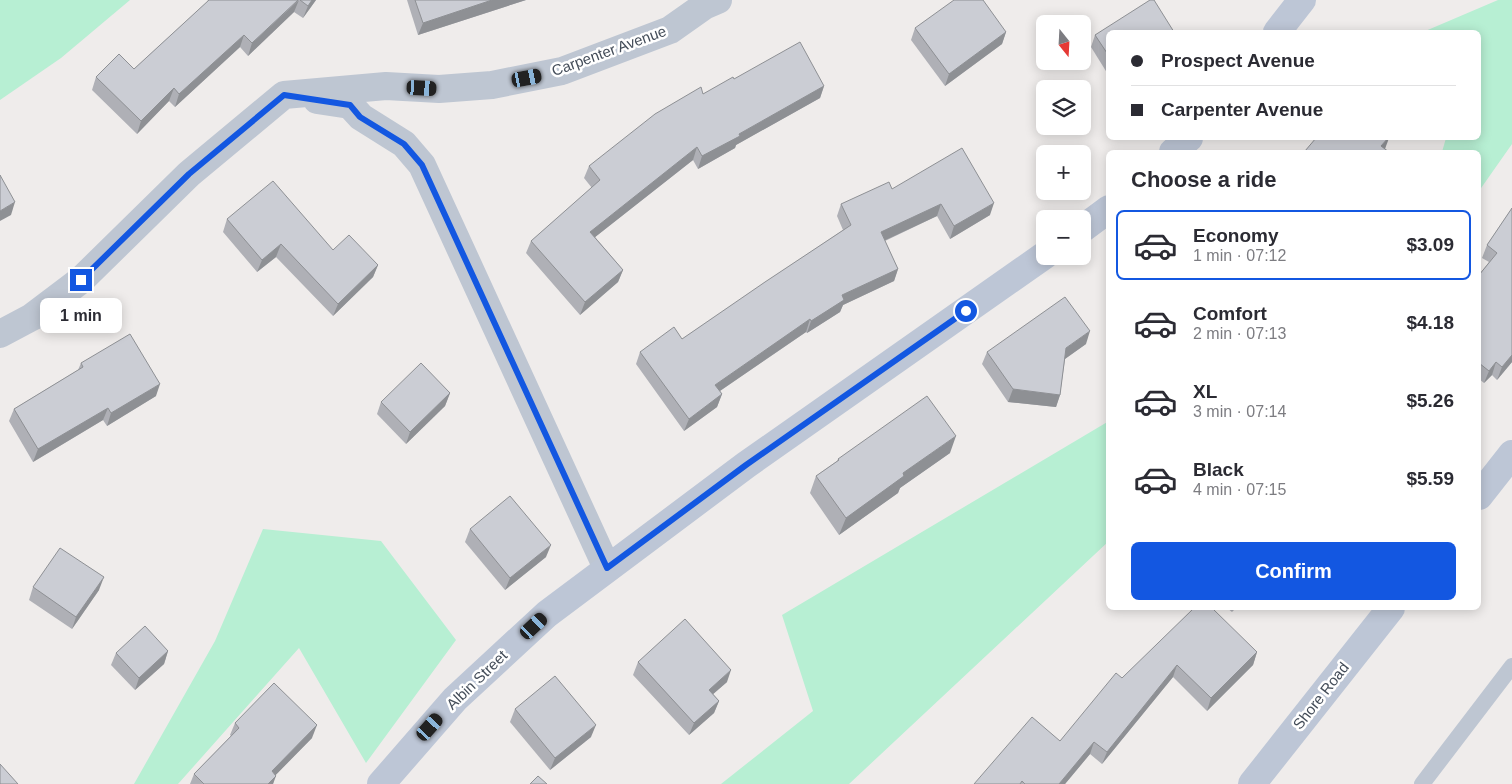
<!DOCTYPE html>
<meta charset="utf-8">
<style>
body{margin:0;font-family:Helvetica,sans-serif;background:#f2f2f3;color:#2b2b33;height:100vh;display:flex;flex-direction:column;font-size:19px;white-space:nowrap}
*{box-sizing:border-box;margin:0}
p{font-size:16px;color:#7c7c81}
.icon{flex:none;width:28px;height:28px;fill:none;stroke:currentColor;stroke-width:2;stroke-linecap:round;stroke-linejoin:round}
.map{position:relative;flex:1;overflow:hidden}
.details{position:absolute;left:1106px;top:150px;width:375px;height:460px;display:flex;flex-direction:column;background:#fff;border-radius:8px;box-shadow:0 2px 12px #0003}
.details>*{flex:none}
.top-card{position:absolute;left:1106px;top:30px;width:375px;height:110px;border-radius:8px;box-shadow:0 2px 12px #0003;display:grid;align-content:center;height:110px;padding:0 25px;background:#fff}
.needle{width:32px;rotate:162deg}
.buttons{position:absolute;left:1036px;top:15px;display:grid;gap:10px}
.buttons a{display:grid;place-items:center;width:55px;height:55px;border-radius:8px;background:#fff;box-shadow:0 2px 12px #0003;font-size:25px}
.end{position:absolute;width:22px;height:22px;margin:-11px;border:6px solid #1357e1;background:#fff;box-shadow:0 0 0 2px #fff}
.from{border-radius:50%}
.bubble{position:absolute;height:35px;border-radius:8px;background:#fff;box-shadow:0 2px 12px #0003;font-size:16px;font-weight:700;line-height:35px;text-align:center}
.car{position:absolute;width:15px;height:30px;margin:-15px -8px;border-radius:6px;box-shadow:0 0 4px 1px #0007;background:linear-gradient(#222 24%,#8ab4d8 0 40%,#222 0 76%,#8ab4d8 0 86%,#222 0)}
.top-card b{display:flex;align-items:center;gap:18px;height:48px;font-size:19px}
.top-card b+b{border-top:1px solid #e1e1e2}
.top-card i{width:12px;height:12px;background:#2b2b33}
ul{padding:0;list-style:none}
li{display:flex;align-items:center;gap:15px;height:70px;margin:0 10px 8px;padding:0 15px;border:2px solid transparent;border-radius:8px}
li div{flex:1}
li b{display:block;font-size:19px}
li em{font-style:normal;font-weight:700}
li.on{border-color:#1357e1}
li>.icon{width:45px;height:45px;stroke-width:1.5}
h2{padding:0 25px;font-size:22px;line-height:60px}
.button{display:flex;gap:10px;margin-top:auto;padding:10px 25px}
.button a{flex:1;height:58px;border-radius:8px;background:#1357e1;color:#fff;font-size:20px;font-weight:700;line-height:58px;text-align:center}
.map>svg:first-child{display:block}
</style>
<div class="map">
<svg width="1512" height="784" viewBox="0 0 1512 784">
<rect width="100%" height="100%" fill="#efeceb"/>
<g fill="#b7efd3">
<path d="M0,0h130l-69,58 -61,42z"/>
<path d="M1498,0h14v144l-33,47v-39h-37l4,-14h33v-106h-56z"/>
<path d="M1109,421v120l-260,243h-128l92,-73 -31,-96z"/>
<path d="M263,529l118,12 75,99 -90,123 -67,-115 -121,136h-44l81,-143z"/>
</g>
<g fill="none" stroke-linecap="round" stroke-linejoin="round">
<path stroke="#bec6d2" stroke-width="16" d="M1422,784l90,-118"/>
<g stroke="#bec6d2" stroke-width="28">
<path d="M317,100l33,5 11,12 43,27 18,21 185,403"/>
<path d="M0,334l32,-17 49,-37 108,-106 95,-79 102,-9 53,3 53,-4 70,-14 108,-41 34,-24 14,-6"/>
</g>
<g stroke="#bdc6d6" stroke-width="28">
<path d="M1277,32l25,-32"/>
<path d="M1173,152l16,-14"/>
<path d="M1082,229l27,-20"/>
<path d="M1479,496l33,-42"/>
<path d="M381,784l74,-85 92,-85 199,-149 299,-210"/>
<path d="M1252,784l139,-176"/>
</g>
</g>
<g fill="#afb0b6">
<path d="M208,0h108l-13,18 -9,-6 -46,44 -8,-9 -65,60 -6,-6 -32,33 -45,-44 4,-13 38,-8 73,-67z"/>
<path d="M407,0h119l-108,35z"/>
<path d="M915,28l91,4 -4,12 -57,42 -34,-46z"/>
<path d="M1109,32v44l-18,-29 4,-12z"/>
<path d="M734,79l90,7 -4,12 -84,47 -1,3 -37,21 -5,-9 -98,77 28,33 -5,12 -38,33 -54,-62 5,-12 61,-53 -8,-10 5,-12 114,-72z"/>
<path d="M892,189l98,26 -40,24 -13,-23 -52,25 13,28 -4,12 -51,24 -3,7 -33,21 -1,-1 -86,59 2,3 -5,13 -33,24 -48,-67 4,-12 42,-13 161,-109 -6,-14 4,-12z"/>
<path d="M1512,208v154l-15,18 -5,-5 -8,8 -5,-4v-104l10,-13 -7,-4 5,-13z"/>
<path d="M227,219l106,31 45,15 -5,12 -40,39 -57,-59 -19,15 -34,-40z"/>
<path d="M1086,344l-21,15 -5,36 -4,12 -48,-5 -26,-38 5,-12z"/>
<path d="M81,363l75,33 -49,30 -4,-6 -70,42 -24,-41 5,-12 64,-39z"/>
<path d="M450,393l-5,13 -39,38 -29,-30 4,-12z"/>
<path d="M950,453l-50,35 -2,5 -59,42 -29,-42 6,-17 21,-15 1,-2z"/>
<path d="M470,529l76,28 -41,33 -40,-48z"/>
<path d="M33,587l66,3 -27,39 -43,-29z"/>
<path d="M1194,608l63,44 -4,13 -46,46 -34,-34 -71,87 -12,-10 -25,30h-91l86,-43z"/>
<path d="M1227,608h9l-4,4z"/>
<path d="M168,651l-4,13 -29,26 -24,-25 5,-12z"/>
<path d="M638,662l89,20 -14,12 6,7 -5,12 -25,22 -56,-60z"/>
<path d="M515,709l76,28 -41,33 -40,-48z"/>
<path d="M235,723l77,15 -37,37 -2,9h-83l4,-10 37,-38 -1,-1z"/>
</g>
<g fill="#8e9094">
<path d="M299,0l-5,12 -46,44 4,-13z"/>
<path d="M312,0h4l-13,18 5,-12z"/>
<path d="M492,0h34l-108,35 5,-12z"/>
<path d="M1006,32l-4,12 -57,42 4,-12z"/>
<path d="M244,35l-4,12 -65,60 4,-13z"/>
<path d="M824,86l-4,12 -84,47 -1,3 -37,21 4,-13 37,-22z"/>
<path d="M174,88l-5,13 -32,33 4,-13z"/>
<path d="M1388,138h1l-4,11 -4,3v-6z"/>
<path d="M697,147l-4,13 -108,85 5,-13z"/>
<path d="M15,202l-4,13 -11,6v-10z"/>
<path d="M994,203l-4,12 -40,24 4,-13z"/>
<path d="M941,204l-4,12 -60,28 4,-12z"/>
<path d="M281,244l-5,13 -19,15 5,-12z"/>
<path d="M378,265l-5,12 -40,39 5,-12z"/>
<path d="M898,269l-4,12 -51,24 -3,7 -33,21 4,-12 31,-26z"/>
<path d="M623,270l-5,12 -38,33 5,-13z"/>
<path d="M810,319l-4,13 -95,65 4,-12z"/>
<path d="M1090,331l-4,13 -24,17 4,-13z"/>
<path d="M1512,355v7l-15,18 5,-13z"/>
<path d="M1496,362l-4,13 -8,8 5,-12z"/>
<path d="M160,384l-4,12 -49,30 4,-13z"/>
<path d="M1013,389l47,6 -4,12 -48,-5z"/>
<path d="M450,393l-5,13 -39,38 4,-12z"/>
<path d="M722,394l-5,13 -33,24 5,-12z"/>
<path d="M108,408l-5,12 -70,42 5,-13z"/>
<path d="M956,436l-6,17 -50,35 -2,5 -59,42 7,-17 57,-45z"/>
<path d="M551,545l-5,12 -41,33 5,-12z"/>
<path d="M104,577l-5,13 -27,39 4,-12z"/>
<path d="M168,651l-4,13 -29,26 4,-12z"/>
<path d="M1257,652l-4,13 -46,46 4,-13z"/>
<path d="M1177,665l-4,12 -71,87 5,-12z"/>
<path d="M731,670l-4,12 -23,20 5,-12z"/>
<path d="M719,701l-5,12 -25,22 5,-12z"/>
<path d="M317,725l-5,13 -45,46 5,-13z"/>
<path d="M596,725l-5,12 -41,33 5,-12z"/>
<path d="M1094,742l-4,12 -25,30h-6z"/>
<path d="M276,776l-3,8h-5z"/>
</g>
<g fill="#cbcdd4" stroke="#8e9094">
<path d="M209,0h89l-46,43 -8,-8 -65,59 -5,-6 -33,33 -45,-44 23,-23 15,15z"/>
<path d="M300,0h12l-4,6z"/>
<path d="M415,0h77l-69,23z"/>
<path d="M954,0h29l23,32 -57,42 -34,-46z"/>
<path d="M1150,0h4l20,32h-65v24l-14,-21z"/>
<path d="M800,42l24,44 -85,48 1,2 -38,20 -5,-9 -107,85 33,38 -38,32 -54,-61 69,-61 -11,-14 66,-52 46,-27 2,7 30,-17 1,2z"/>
<path d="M1316,138h72l-7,8 8,6h-83l-1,-1z"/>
<path d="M962,148l32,55 -40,23 -13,-22 -60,28 17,37 -56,26 2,5 -33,21 -1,-2 -95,66 7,9 -33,25 -49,-67 34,-25 8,12 83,-57 86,-57 -10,-21 48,-22 3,7z"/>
<path d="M0,175l15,27 -15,9z"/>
<path d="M273,181l60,69 16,-15 29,30 -40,39 -57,-60 -19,16 -35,-41z"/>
<path d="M1512,208v147l-10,12 -6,-5 -7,9 -10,-8v-88l18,-22 -10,-8z"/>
<path d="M1065,297l25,34 -24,17 -6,47 -47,-6 -26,-37z"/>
<path d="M130,334l30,50 -49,29 -3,-5 -70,41 -24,-40 69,-42 -2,-4z"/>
<path d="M421,363l29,30 -40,39 -29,-30z"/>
<path d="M927,396l29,40 -53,37 1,3 -58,42 -30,-42 23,-16 -1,-1z"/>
<path d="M510,496l41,49 -41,33 -40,-49z"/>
<path d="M60,548l44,29 -28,40 -43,-30z"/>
<path d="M1194,608h18l45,44 -46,46 -34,-33 -70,87 -13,-10 -35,42h-34l-3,-3 -2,3h-46l58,-67 28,24 56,-68 6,5z"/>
<path d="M685,619l46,51 -22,20 10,11 -25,22 -56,-61z"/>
<path d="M145,626l23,25 -29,27 -23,-25z"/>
<path d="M555,676l41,49 -41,33 -40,-49z"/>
<path d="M274,683l43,42 -45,46 4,5 -8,8h-64l-10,-10 45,-46 -4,-5z"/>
<path d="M0,764l18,20h-18z"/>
<path d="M538,776l9,8h-17z"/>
</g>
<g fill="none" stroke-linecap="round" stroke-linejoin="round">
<path stroke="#1357e1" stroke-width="6" d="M81,280l108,-106 95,-79 66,10 10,12 44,27 18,21 185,403 139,-103 220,-154"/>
</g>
<g text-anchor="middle" stroke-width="5" stroke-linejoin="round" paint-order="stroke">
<g font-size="15" fill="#444d59" stroke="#fff">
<text transform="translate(609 51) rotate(-20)" y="5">Carpenter Avenue</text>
<text transform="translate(477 680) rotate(-44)" y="5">Albin Street</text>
<text transform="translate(1321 696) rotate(-52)" y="5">Shore Road</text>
</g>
</g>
</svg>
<div class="buttons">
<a><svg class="needle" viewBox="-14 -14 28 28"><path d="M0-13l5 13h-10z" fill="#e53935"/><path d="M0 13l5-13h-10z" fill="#7c7c81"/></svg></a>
<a><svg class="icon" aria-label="layers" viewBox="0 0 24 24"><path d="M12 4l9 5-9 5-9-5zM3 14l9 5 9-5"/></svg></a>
<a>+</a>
<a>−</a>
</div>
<i class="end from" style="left:966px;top:311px"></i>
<i class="end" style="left:81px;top:280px"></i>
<div class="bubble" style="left:40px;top:298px;width:82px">1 min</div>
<i class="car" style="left:527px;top:78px;rotate:79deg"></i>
<i class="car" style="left:422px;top:88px;rotate:93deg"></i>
<i class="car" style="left:534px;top:626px;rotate:47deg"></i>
<i class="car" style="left:430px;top:727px;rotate:42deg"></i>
<div class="top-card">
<b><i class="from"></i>Prospect Avenue</b>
<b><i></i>Carpenter Avenue</b>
</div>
<section class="details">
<h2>Choose a ride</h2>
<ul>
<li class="on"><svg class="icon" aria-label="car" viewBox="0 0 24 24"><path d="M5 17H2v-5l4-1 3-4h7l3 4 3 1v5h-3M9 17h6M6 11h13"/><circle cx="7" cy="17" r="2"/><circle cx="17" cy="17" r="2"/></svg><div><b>Economy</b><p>1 min · 07:12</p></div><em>$3.09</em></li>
<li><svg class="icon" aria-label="car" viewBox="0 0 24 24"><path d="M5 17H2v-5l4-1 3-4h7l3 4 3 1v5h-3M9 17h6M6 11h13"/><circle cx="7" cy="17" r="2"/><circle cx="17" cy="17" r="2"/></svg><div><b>Comfort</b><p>2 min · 07:13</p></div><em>$4.18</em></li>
<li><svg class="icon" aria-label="car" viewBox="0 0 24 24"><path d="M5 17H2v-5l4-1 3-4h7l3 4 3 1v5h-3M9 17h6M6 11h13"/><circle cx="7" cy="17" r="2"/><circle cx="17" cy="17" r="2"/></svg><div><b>XL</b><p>3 min · 07:14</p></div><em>$5.26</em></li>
<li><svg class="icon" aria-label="car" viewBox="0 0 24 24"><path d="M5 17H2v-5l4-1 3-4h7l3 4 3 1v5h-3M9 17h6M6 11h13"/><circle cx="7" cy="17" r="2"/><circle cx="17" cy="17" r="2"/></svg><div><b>Black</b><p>4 min · 07:15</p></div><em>$5.59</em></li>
</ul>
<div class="button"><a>Confirm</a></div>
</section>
</div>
